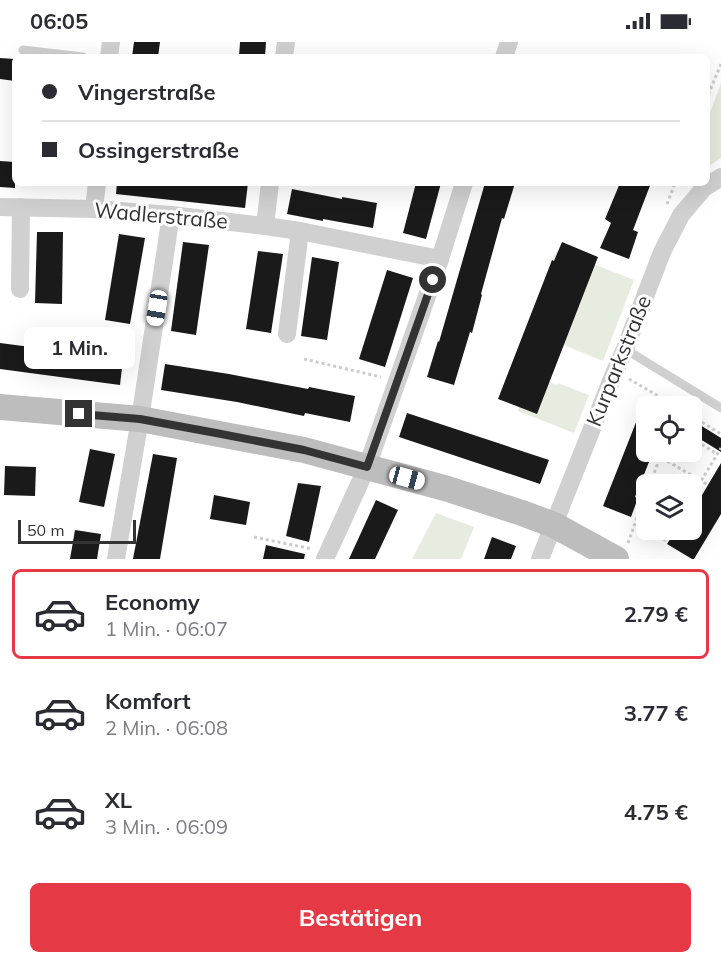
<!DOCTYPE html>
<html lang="de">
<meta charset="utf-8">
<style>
body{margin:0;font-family:Mulish,sans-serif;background:#f2f2f3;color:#2b2b33;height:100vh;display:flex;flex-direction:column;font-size:22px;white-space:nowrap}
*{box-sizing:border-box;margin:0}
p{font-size:20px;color:#7c7c81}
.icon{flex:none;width:33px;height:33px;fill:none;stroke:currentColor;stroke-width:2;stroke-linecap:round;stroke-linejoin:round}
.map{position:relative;height:517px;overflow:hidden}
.side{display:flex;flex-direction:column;background:#fff;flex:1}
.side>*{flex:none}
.banner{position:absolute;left:12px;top:12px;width:698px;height:132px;border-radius:9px;box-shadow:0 6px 24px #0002;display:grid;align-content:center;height:132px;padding:0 30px;background:#fff}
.controls{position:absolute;left:636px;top:354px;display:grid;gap:12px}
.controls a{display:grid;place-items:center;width:66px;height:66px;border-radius:9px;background:#fff;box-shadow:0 6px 24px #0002;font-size:30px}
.scale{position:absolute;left:18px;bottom:15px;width:118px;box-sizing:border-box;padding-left:6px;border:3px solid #333;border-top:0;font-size:16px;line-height:21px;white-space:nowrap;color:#333;-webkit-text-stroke:4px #fff;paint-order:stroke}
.end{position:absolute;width:27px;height:27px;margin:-14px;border:8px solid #333;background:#fff;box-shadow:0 0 0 3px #fff}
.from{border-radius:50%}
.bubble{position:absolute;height:42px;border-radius:9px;background:#fff;box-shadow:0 6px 24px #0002;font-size:20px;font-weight:700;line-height:42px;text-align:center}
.car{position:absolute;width:18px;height:36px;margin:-18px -9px;border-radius:8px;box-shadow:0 0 4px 2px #0007;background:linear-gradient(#fff 24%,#345 0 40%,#fff 0 76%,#345 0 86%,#fff 0)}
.banner b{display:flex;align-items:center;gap:21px;height:57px;font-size:22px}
.banner b+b{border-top:2px solid #e1e1e2}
.banner i{width:15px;height:15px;background:#2b2b33}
ul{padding:10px 0 0;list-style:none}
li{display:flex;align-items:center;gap:18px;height:90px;margin:0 12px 9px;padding:0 18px;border:3px solid transparent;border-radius:9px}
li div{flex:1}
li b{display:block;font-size:22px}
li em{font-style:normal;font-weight:700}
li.selected{border-color:#e63946}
li>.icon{width:54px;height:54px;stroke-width:1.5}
.primary-button{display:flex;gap:12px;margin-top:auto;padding:12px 30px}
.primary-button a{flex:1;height:69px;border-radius:9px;background:#e63946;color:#fff;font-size:24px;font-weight:700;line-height:69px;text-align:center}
.status{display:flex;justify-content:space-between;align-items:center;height:42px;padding:0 30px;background:#fff;direction:ltr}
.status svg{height:16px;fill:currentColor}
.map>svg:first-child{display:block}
</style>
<div class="status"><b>06:05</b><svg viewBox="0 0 49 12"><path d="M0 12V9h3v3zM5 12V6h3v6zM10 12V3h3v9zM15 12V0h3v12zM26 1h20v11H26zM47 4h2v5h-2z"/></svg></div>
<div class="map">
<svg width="721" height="517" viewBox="0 0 721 517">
<rect width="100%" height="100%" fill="#fff"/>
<g fill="#e6ecdf">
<path d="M721,41v75l-14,9v-46z"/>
<path d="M558,208l76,30 -31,81 -39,-16 -1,-81 -11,-4z"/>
<path d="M549,340l8,3 1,-2 31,12 -15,38 -56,-22 1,-4z"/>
<path d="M436,471l38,14 -13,32h-49z"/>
</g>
<g fill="#1a1a1a">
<path d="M134,0h26l-2,15h-26z"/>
<path d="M240,0h26l-1,15h-26z"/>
<path d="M0,16l15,1v22l-15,-2z"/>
<path d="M0,119l15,1v26l-15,-1z"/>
<path d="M117,141h131l-3,25 -129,-14z"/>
<path d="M416,141h25l-15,56 -23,-6z"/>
<path d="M485,141h30l-11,36 -2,-1 -21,76 1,1 -10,38 -2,-1 -16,53 -27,-8 11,-36 1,1z"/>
<path d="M620,141h31l-18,47 5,2 -9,27 -29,-11 11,-25 -6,-4z"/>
<path d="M292,147l50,10v-2l35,6 -4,25 -50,-9v2l-36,-7z"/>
<path d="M37,190h26l-1,72 -27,-1z"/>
<path d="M119,192l26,4 -15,86 -25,-4z"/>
<path d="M183,200l26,3 -13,90 -25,-4z"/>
<path d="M562,200l36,15 -61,157 -39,-15 54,-139 2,1z"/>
<path d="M258,209l25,3 -12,79 -25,-4z"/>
<path d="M312,215l27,5 -12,78 -26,-4z"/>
<path d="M387,228l26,8 -28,89 -26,-8z"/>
<path d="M0,301l123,16 -3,26 -120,-16z"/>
<path d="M165,322l64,10 79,15 1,-2 46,9 -5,26 -45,-9 -1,3 -67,-14 -76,-12z"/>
<path d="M646,355v55h7l-18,45 3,1 -7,19 -28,-11z"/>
<path d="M407,371l142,47 -9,24 -141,-47z"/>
<path d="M692,378l29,18v14l-29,-18z"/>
<path d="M90,407l25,5 -11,53 -25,-5z"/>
<path d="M153,412l24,4 -17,101h-27z"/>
<path d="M721,421v51l-27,45h-2l-25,-15 9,-14h16v-18z"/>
<path d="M5,424l31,1 -1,29 -31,-1z"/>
<path d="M298,441l23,3 -12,56 -23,-6z"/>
<path d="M214,453l36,7 -4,23 -36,-6z"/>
<path d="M376,458l22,10 -23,49h-26z"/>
<path d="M75,488l26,4 -4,25h-27z"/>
<path d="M492,495l24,9 -5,13h-27z"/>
<path d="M266,503l39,9 -1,5h-41z"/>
</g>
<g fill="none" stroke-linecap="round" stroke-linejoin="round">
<g stroke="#cdcdcd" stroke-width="3" stroke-dasharray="3 3" stroke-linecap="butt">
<path d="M706,58l15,-36"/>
<path d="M667,162l8,-21"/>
<path d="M304,317l77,18"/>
<path d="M629,337l47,27"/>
<path d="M692,374l29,18"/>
<path d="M692,396l25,16"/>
<path d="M652,410l56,33"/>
<path d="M642,438l7,4"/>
<path d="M650,442l12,-32"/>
<path d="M692,454l29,-48"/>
<path d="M692,468h1"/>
<path d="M254,495l58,12"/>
<path d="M664,499l7,-11"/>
<path d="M628,501l18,-50"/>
</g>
<g stroke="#d0d0d0" stroke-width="9">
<path d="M23,8l60,7"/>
<path d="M625,307l96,59"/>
</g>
<g stroke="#d0d0d0" stroke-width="18">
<path d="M109,15l2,-15"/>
<path d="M284,15l2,-15"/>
<path d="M504,15l5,-15"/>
<path d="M0,165l94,2 77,6 94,11 35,5 140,28"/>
<path d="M94,167l3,-26"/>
<path d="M265,184l5,-43"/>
<path d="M20,247l1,-82"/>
<path d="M287,292l13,-103"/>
<path d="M116,517l24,-140 31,-204"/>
<path d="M325,517l42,-92 73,-208 24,-76"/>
<path d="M540,517l73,-183 12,-27 37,-97 19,-37 23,-27 17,-11"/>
</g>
<path stroke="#bdbdbd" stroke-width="26" d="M0,365l140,12 164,31 144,39 74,24 32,12 62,34"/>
</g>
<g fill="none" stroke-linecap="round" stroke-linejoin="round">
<path stroke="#333" stroke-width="8" d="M79,372l61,5 76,14 88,17 63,17 66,-187"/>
</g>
<g text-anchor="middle" stroke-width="6" stroke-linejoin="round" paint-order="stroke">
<g font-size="21" fill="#333" stroke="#fff">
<text transform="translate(161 174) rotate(5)" y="7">Wadlerstraße</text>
<text transform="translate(619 319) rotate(-68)" y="7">Kurparkstraße</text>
</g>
</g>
</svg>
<div class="controls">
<a><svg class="icon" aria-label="locate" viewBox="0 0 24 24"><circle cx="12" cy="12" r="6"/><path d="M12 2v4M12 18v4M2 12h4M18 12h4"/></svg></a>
<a><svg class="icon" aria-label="layers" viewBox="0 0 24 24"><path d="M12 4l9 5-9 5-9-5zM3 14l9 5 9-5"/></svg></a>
</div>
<div class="scale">50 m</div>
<i class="end from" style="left:433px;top:238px"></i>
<i class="end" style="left:79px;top:372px"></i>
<div class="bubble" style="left:24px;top:285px;width:111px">1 Min.</div>
<i class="car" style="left:157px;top:266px;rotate:189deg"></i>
<i class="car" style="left:407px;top:436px;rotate:105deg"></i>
<div class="banner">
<b><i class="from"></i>Vingerstraße</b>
<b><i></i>Ossingerstraße</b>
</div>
</div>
<section class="side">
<ul>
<li class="selected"><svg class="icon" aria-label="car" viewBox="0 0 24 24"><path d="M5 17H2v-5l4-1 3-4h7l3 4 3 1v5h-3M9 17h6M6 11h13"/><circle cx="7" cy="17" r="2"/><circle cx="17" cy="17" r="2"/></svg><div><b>Economy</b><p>1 Min. · 06:07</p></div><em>2.79 €</em></li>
<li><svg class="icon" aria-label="car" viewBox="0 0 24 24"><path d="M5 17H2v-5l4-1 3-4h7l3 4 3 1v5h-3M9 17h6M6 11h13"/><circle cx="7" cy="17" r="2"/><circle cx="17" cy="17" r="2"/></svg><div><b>Komfort</b><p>2 Min. · 06:08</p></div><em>3.77 €</em></li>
<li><svg class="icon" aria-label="car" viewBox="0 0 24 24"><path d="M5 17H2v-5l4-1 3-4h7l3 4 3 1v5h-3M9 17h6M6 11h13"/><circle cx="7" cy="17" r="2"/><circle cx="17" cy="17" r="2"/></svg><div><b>XL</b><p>3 Min. · 06:09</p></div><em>4.75 €</em></li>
</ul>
<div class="primary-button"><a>Bestätigen</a></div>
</section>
